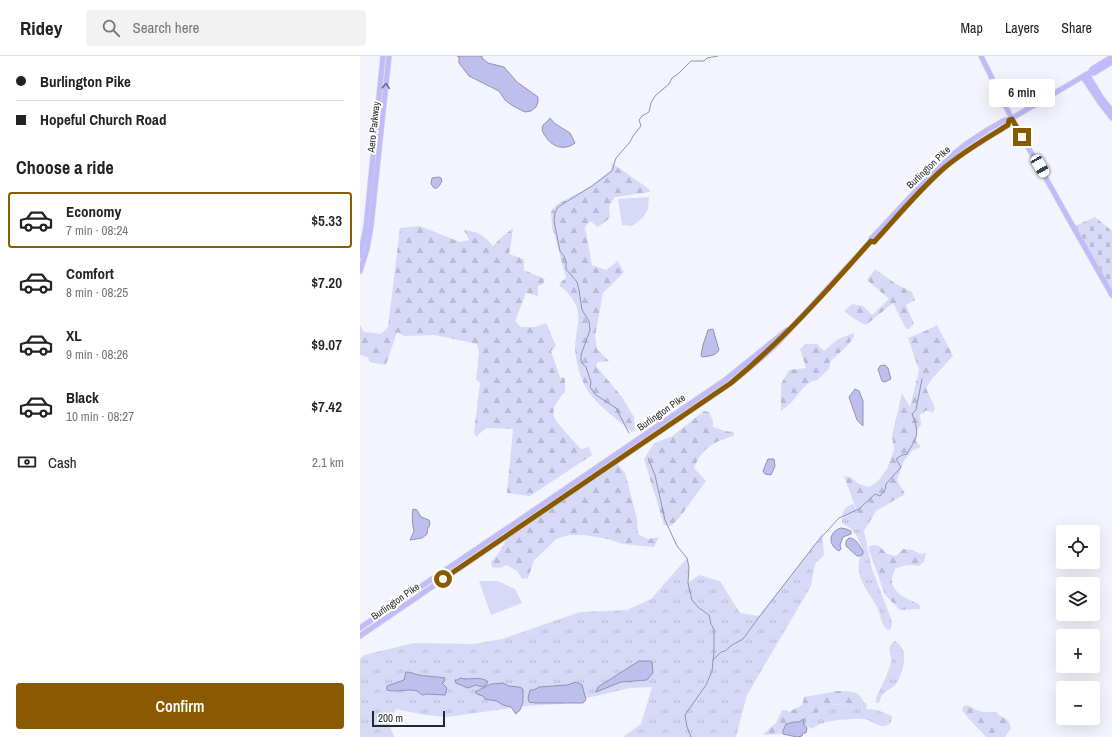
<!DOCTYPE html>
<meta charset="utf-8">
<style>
body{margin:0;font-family:"Archivo Narrow",sans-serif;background:#f2f2f2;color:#222;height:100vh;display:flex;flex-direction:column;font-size:15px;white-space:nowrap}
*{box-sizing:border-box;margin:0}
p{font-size:13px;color:#767676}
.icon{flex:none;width:22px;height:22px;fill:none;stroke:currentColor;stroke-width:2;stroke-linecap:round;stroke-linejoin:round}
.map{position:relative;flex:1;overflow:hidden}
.drawer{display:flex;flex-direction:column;background:#fff;width:360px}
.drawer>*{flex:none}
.banner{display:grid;align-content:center;height:88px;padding:0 16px;background:#fff}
.tools{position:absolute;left:696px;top:469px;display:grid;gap:8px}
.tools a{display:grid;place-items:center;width:44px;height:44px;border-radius:4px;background:#fff;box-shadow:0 4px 16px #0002;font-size:20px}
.scale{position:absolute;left:12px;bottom:10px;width:73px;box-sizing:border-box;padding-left:4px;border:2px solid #27272d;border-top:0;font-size:11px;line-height:14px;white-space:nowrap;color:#27272d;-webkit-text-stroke:3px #fff;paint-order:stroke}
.end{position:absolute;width:18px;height:18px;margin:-9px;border:5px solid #895a00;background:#fff;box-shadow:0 0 0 2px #fff}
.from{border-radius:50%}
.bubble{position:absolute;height:28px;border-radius:4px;background:#fff;box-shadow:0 4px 16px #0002;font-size:13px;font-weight:600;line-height:28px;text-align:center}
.car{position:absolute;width:12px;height:24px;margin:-12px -6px;border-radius:5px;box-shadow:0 0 3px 1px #0007;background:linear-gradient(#fff 24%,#345 0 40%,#fff 0 76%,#345 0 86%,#fff 0)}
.banner b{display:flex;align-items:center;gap:14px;height:38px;font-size:15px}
.banner b+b{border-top:1px solid #e0e0e0}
.banner i{width:10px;height:10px;background:#222}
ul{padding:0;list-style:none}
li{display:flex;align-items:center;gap:12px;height:56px;margin:0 8px 6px;padding:0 8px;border:2px solid transparent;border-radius:4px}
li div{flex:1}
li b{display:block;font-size:15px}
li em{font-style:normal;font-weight:600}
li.selected{border-color:#895a00}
li>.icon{width:36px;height:36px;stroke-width:1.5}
h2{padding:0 16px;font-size:18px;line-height:48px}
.pay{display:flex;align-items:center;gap:10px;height:44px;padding:0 16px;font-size:15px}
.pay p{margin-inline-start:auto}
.primary-button{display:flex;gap:8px;margin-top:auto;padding:8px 16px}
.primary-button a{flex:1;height:46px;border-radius:4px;background:#895a00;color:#fff;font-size:16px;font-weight:600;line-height:46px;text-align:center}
header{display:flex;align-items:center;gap:24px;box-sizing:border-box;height:56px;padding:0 20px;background:#fff;border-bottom:1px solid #e0e0e0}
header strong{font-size:19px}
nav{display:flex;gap:22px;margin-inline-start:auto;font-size:14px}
.search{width:280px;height:36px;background:#f2f2f2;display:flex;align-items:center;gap:10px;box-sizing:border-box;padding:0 14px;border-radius:4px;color:#767676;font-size:15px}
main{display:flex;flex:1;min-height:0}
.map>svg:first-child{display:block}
</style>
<header>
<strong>Ridey</strong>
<div class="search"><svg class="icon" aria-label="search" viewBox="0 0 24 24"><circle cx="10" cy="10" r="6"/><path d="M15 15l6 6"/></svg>Search here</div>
<nav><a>Map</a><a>Layers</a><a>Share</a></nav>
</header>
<main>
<section class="drawer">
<div class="banner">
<b><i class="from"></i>Burlington Pike</b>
<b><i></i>Hopeful Church Road</b>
</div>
<h2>Choose a ride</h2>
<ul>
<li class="selected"><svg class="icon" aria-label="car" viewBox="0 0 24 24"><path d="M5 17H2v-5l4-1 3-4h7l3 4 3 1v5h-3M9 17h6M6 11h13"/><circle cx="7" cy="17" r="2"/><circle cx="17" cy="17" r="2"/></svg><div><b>Economy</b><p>7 min · 08:24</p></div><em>$5.33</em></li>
<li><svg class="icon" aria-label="car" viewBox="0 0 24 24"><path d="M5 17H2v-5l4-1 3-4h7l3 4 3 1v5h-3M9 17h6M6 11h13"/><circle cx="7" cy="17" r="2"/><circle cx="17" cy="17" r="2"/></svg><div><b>Comfort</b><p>8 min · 08:25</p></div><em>$7.20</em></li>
<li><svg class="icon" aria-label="car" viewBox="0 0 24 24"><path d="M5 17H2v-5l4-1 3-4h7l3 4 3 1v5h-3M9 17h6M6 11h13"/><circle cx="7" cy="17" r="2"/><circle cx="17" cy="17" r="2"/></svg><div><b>XL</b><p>9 min · 08:26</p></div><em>$9.07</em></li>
<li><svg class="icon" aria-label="car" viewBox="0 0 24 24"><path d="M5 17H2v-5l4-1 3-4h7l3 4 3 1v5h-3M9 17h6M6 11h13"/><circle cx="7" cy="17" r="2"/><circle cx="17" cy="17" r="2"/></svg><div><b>Black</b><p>10 min · 08:27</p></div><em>$7.42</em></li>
</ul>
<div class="pay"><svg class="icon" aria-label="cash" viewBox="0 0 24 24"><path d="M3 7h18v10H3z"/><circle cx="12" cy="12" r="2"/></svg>Cash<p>2.1 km</p></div>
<div class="primary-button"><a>Confirm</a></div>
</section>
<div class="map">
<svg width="752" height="681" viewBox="0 0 752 681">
<defs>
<pattern id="grass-tufts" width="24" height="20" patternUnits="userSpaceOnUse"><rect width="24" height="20" fill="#d8d9f7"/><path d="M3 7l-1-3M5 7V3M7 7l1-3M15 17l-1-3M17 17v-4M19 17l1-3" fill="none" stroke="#b9bad4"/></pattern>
<pattern id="forest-firs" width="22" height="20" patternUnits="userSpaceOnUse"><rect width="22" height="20" fill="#d8d9f7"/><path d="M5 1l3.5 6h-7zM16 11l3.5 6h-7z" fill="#b9bad4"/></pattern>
<pattern id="cemetery-stones" width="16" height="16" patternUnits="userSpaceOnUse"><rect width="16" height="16" fill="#d8d9f7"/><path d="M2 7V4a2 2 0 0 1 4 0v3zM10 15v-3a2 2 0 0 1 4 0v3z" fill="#b9bad4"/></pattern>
</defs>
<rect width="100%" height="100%" fill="#f4f4ff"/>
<g fill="url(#grass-tufts)">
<path d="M492,448l2,1 10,26 8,38 20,52 -1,8 -2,1c-8,-2 -8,-16 -12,-23 -8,-15 -21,-28 -18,-45 1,-4 1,-6 4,-8 0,-7 -7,-22 -13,-26 -2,-2 -5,-3 -8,-5 0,-10 0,-14 10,-19z"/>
<path d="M462,477l2,22 -9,9 -4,22 -64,109 -11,42h-113l18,-13 11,-37 -22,1 -69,16 -35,2 -80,11 -21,-2 -29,-6 -7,14 5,14h-34v-78l4,-4 50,-12 60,1 28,-5 78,-27 47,-2 24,-11 36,-41 2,9 -1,16 11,-8 21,6 20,32 19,3 58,-74z"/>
<path d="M535,585c13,8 10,23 5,35 -1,3 -2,6 -4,8 -4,5 -10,6 -13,10 -2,2 -3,6 -4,9h-2l-1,-1v-4c4,-9 14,-28 15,-36 1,-8 -6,-14 4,-21z"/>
<path d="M477,648l29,5 11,1 15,6c1,5 -3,10 -9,10 -7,0 -13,-7 -20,-7 -4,-1 -9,0 -13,0 -14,1 -27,2 -39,10l-3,-3 -2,-5 1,-2 23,-14z"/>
</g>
<g fill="url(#forest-firs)">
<path d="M252,107l37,26 1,3 -35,5 -6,9 1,12 -12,9 -8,-6 -5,6 7,38 14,5 12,-9 6,11 -21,21 -8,43 2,13 12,12 -11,1 -2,4 26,31 12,20 1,14 -3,1c-15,-13 -40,-30 -48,-48 -5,-10 -8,-23 -9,-35 0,-20 10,-35 -5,-53 -3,-4 -7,-8 -11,-10l3,-5 4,-3 -14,-52 -1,-14 5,-7 35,-19 20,-16z"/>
<path d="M60,170l40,16 9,-2 -5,-10c16,2 19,5 29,16l10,-10 10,-8 -2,16 -2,10 15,5v11l21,9 -2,5 -5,2v10l-12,-3 -11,28 6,6h14l11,-4 10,23 -5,5 9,26 5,1v14c-6,6 -14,16 -11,25 2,6 22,26 27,32l8,-2 3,8 -62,41 -23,-3 6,-64 -27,-1 -10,9 -2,-5 6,-49 -4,-4 3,-27 -2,-8 -42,-9 -31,1 -7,-4 -11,33 -16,-3 -3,-5 -7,-2v-30l4,7 17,2 7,-7 12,-99z"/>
<path d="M515,213l21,15 16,8 3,8 -9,5 8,19 -5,5h-3l-13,-26 -27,22c-6,-2 -17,-10 -22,-14l8,-7 11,2 9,9 17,-16 -22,-19z"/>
<path d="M577,269l16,31 -22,24 -5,8 9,20 -2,5 -6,-3 -7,5 1,10 -4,5 -2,10 6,7 -8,3 -9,11 -7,19 8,14 -29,17 -12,20 -20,-55 8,2 7,6 10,3 9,-6 9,-12 7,-19 -2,-14 10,-43 8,14 9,-37 -11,-32 15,-6z"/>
<path d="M494,277v4l-6,8 -18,17 -1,7 -12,11 -7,2 -7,6 -12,15 -10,8v-27l8,-14 17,-2 -6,-19 5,-5h12l7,7 14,-12z"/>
<path d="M344,355l5,1 4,9v6l12,4 9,1v4c-21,6 -31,11 -40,32l12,13 -26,36 -9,9 -7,-1 -20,-66 10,-16 17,-6z"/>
<path d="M256,406l9,11 12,45 1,16 10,5 11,-2 -5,10 -31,-3 -15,-5 -24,-4h-15l-13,4 -15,15 -7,6 -6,18 -6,1 -5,-8 -10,-6 -8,3 -7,-1 -1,-5 7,-8 10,-18z"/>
<path d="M514,489l5,1 8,8 9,2 7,-7 10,1 7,4 6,-1 -2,9 -5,4c-9,-2 -16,-1 -24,3 -1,4 -4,9 -3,13 2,12 17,18 27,22l2,5 -21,1 -15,-15 -16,-45v-4z"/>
<path d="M477,635c7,0 18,-1 23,5 3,3 3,6 7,8l-1,5 -29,-5 -7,1 -23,14 -1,2 2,5 -1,2 -3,-3 -2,-6 -3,3 -16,9v3l-17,1 -3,-1 13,-11 6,-13h4l3,2 13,-7 2,-8z"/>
<path d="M607,649c2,1 4,2 6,3 7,5 16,5 24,4l2,3 9,5 3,8 -6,9h-19l-18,-19 -6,-8 2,-4z"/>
</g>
<path fill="url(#cemetery-stones)" d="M735,161l17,14v64l-39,-68z"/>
<g fill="#d8d9f7">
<path d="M289,141l-1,12 -5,9 -11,8 -10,-1 -4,-26z"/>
<path d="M119,525h19l17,8 7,14 -31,12z"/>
</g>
<g fill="#bebfec" stroke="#9191b3">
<path d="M97,0h25v2l6,5 16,4 13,15 21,15v5l-2,5 -5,4 -6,1 -12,-6 -8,-6 -6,-9 -30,-15 -10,-13v-6z"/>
<path d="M190,62l4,5 16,10 5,10c-10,8 -23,4 -29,-6 -3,-4 -5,-7 -3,-12l5,-4z"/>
<path d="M79,121l2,1 1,3c-2,4 -4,8 -8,7l-3,-4 1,-6z"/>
<path d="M353,273l6,21c-3,6 -10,6 -17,7l-1,-2 2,-10 5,-15z"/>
<path d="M525,309l3,3 3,11 -6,3 -3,-1 -4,-12 2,-3z"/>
<path d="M495,333l4,2 4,10v25l-6,-6 -8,-23z"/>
<path d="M408,403h6l1,7 -4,9 -6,-1 -2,-3z"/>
<path d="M53,453l4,1 4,7 8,3 1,3 -1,4h-1l-1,7 -5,4 -12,2 4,-9c-2,-7 -2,-15 -1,-22z"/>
<path d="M481,472l5,1 5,2v3l-8,3 -3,8 1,4 -2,2c-11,-6 -11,-19 2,-23z"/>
<path d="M489,482c7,0 10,7 14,13v3l-3,2h-3l-11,-10v-5z"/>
<path d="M279,605h10l3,1 1,11 -6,7 -26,2 -25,10 2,-5z"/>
<path d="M46,616c4,0 6,1 9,2 10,3 20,2 30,4l-1,4 -2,1 5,5 -2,7 -18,-1 -5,1c-2,-1 -3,-3 -5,-4 -10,-3 -20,2 -30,-1v-4l17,-6z"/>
<path d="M100,622c10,3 20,-3 28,4l-2,3 -4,2 -6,-2 -8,3 -12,-5 -1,-3h3z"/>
<path d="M216,626l6,3 4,15 -3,3h-47l-7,-1 -1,-4 2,-8h4l5,-3 28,-2z"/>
<path d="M143,627l6,3 9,1 4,1 1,4v10l-3,8 -4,4 -5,-7 -8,-2 -6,-4 -12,-2 -2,-3 -6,-2 -2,-2 16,-8z"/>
<path d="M443,663l1,6 3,3 -1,5h-3l-1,3 -5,1 -14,-3v-3l3,-7 8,-2h5z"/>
</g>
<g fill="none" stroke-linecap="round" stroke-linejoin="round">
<g stroke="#9191b3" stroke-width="1">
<path d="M269,377l-13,-25 -20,-13 -6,-8 1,-5 -5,-15 -5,-5v-7l9,-25 -1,-9 -7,-11 -3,-20 -2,-8 -11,-13v-7l-2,-6 -4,-5 -6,-30 1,-8 3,-6 34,-21 20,-15 4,-13 14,-16 3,-6 8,-10 -2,-6 3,-4 7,-4 2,-9 4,-7 14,-12 3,-6 7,-5 12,-12h13l3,-3 11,-2"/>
<path d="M288,402l7,17 10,45 12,26 10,12 2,9 -1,16 4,17 7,8 10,7 2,9 3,5v22l-2,20 -6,14 -21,30 2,12 4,10"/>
<path d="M353,604l8,-8 4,-1 7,-6 11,-6 16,-22 58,-75 22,-24 20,-9 16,-15 5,2 5,-6 1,-6 15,-17 -5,-8 6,-4 5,-1c2,-5 6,-9 8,-14 4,-9 0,-18 -3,-26l4,-4 6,-31"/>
</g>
<defs>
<g id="major">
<path d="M621,0l31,63 40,70 15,27 45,79"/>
<path d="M730,17l2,-4 20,-12"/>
<path d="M727,18l14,23 11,14"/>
<path d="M723,21l18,27 11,14"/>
<path d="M511,185l3,1c23,-25 45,-52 70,-74 19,-17 43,-30 64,-43l1,-5"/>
<path d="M0,200l6,-29 17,-171"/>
<path d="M0,215l7,-22 4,-23 18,-170"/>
<path d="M0,572l38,-26 126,-85 201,-137 62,-50"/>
<path d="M0,580l371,-253c18,-15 37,-29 53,-47 29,-32 58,-63 87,-95v-2l70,-75 25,-20 23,-15 16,-9h4l78,-46 3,-1h4l18,-11"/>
</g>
</defs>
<use href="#major" stroke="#d4d4d5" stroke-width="6"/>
<use href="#major" stroke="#bfbbfd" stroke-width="4.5"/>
</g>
<defs><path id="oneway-chevron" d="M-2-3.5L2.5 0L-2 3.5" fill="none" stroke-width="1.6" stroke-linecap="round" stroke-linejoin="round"/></defs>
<use stroke="#6b6a8b" href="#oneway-chevron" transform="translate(26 30) rotate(-84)"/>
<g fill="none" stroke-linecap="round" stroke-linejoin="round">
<path stroke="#895a00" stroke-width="5" d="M83,523l288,-196c51,-42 96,-92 140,-142l3,1c23,-25 45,-52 70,-74 20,-17 43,-30 64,-43l1,-5 3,-1 10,18"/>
</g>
<g text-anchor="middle" stroke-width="4" stroke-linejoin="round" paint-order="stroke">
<g font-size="10" fill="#27272d" stroke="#fff">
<text transform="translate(13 71) rotate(-84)" y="4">Aero Parkway</text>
<text transform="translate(568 111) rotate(-44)" y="4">Burlington Pike</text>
<text transform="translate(301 356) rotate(-35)" y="4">Burlington Pike</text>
<text transform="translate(35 545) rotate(-35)" y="4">Burlington Pike</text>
</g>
</g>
</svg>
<div class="tools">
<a><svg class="icon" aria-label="locate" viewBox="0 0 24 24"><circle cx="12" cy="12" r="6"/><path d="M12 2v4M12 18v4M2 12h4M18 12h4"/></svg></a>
<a><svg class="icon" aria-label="layers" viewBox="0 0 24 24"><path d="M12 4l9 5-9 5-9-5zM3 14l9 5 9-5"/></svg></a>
<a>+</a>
<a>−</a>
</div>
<div class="scale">200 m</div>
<i class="end from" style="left:83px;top:523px"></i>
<i class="end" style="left:662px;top:81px"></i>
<div class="bubble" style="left:629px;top:23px;width:66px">6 min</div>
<i class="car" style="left:680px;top:110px;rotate:150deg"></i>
</div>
</main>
